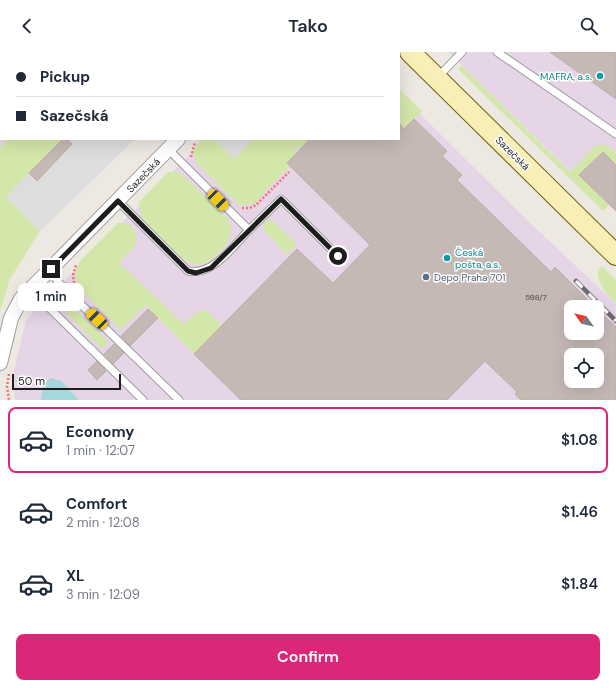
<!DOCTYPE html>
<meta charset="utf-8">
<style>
body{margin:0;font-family:"DM Sans",sans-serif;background:#f6f6f7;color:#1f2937;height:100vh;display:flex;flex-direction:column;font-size:15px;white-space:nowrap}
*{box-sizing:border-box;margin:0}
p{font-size:13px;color:#747a83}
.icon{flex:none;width:22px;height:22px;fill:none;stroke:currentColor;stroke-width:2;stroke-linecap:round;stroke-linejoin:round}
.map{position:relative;height:348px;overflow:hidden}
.details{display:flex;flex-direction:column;background:#fff;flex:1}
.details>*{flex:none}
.banner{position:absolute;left:0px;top:0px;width:400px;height:88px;box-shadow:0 4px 16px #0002;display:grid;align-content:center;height:88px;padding:0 16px;background:#fff}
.needle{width:26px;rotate:304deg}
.tools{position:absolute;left:564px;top:248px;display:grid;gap:8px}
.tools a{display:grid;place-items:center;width:40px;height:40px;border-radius:8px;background:#fff;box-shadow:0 4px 16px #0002;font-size:20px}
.scale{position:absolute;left:12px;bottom:10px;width:109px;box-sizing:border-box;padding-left:4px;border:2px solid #1d1d1d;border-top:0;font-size:11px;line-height:14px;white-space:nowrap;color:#1d1d1d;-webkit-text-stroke:3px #fff;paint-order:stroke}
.end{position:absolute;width:18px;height:18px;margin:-9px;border:5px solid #1d1d1d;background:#fff;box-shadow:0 0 0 2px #fff}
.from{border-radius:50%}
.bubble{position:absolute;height:28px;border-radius:8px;background:#fff;box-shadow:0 4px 16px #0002;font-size:13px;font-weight:600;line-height:28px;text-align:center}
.car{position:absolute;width:12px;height:24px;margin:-12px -6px;border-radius:5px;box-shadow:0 0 3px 1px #0007;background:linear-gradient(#f5c518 24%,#345 0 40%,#f5c518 0 76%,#345 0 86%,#f5c518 0)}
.banner b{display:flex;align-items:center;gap:14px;height:38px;font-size:15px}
.banner b+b{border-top:1px solid #e0e1e3}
.banner i{width:10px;height:10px;background:#1f2937}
ul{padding:7px 0 0;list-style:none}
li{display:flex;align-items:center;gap:12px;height:66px;margin:0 8px 6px;padding:0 8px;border:2px solid transparent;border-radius:8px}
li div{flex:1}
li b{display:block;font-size:15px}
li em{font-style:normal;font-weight:600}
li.active{border-color:#db2777}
li>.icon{width:36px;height:36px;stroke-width:1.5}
.action{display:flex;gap:8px;margin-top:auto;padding:8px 16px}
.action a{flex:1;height:46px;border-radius:8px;background:#db2777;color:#fff;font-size:16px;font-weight:600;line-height:46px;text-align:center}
header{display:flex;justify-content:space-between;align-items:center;height:52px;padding:0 16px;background:#fff;font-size:18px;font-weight:600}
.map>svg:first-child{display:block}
</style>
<header><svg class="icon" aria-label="back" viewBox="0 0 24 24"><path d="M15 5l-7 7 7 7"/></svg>Tako<svg class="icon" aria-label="search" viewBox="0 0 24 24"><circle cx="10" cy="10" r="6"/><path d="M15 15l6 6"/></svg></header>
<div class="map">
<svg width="616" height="348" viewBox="0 0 616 348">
<rect width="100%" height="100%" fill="#eee8e3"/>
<g fill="#e6d5e7" fill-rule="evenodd">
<path d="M0,0l70,1h-69v86h6l-7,9z"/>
<path d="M448,0h168v101l-8,-8 -12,1 -25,26z"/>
<path d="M399,41l128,127 89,84v96h-601l-1,-29 12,-51 179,-181h194zM571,255h26v26h-26zM571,303h26v26h-26z"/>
</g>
<g fill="#d4e7aa">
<path d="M461,13l109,107 26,-27h12l8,8v12l-13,-13 -23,23 30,29 -7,7 -145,-142z"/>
<path d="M399,37l23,22 -18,18 -5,-6z"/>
<path d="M7,87h55l-56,58 34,34 -30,48 -10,33v-164z"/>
<path d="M201,87h13l20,19 19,-19h57l-8,9 -2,-2 -5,5 1,3 -9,9 3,3 -35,37 -11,3 -6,-2 -41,-40 -3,-6 -1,-8z"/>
<path d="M168,120h10l5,3 42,41c4,5 7,10 6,17 -2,14 -24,35 -38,31 -13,-4 -39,-34 -49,-44l-4,-7 -1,-11z"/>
<path d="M268,168l6,2 23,22 -10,11 -23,-24 -1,-7z"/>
<path d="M119,170l12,3 6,11 -3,11 -15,16 65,61c21,-19 18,-19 38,2l-28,28 -49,-49 -24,25 -43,-43 -3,-11 1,-7 4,-8z"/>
<path d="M602,214l14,14v24c-8,-8 -20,-22 -18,-34z"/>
<path d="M66,249l43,41 -7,7 -40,-40 -1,-6z"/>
</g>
<g fill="#ddd">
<path d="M62,87h73l-95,92 -34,-34z"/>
<path d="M214,87h39l-19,20z"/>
</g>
<path fill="#a4d8da" d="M51,326l10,3 18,19h-38l2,-15z"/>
<g fill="#c5b9b6" stroke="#bfaca6" fill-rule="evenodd">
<path d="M550,0h66v47z"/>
<path d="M414,67l33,32 -5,5 20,19 -5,5 94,92 4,-5 40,40h-24v26h26v-24l19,18v73h-95l-6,-6 2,-2 -32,-31 -38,39h-206l-47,-46 103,-105 36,34 37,-38 -83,-82 23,-24h89v-16l5,6zM571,303h26v26h-26z"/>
<path d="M63,87h4l5,5 -35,37 -8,-8z"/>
<path d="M603,100l13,13v46l-37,-36z"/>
<path d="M148,257l10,9 -28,28 -9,-10z"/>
<path d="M114,292l10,9 -11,11 -9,-10z"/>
<path d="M97,309l9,10 -9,9 -9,-10z"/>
</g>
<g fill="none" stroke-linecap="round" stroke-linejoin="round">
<defs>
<g id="lane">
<path d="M497,0l119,82"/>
<path d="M437,26l25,-26"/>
<path d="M118,149l70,70c25,5 44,-24 61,-41l-81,-81"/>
<path d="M249,178l32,-31 57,57"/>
<path d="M51,217l6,12 122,119"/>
<path d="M31,238l112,110"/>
</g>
<g id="street">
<path d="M263,1l1,-1"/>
<path d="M0,311l11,-45 10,-19 157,-160"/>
</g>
<path id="secondary" d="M410,0l206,203"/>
</defs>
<use href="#lane" stroke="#9e9e9e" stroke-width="9"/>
<use href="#street" stroke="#9e9e9e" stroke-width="16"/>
<use href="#secondary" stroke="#6f6609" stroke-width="22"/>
<g stroke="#f46d7a" stroke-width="2.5" stroke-dasharray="2 2" stroke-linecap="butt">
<path d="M282,1l1,-1"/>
<path d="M191,105l4,-15"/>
<path d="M242,156h8l6,-3 33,-33"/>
<path d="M74,231l-1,-8 3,-10"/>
<path d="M9,322l-2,12 2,14"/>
</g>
<use href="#lane" stroke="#fff" stroke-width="7"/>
<use href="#street" stroke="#fff" stroke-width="14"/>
<use href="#secondary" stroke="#f7eeb8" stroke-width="20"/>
<defs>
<path id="rail" d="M576,229l40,40"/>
</defs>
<use href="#rail" stroke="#6b6b6b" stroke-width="4.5"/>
<use href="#rail" stroke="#fff" stroke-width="3" stroke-dasharray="9" stroke-linecap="butt"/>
</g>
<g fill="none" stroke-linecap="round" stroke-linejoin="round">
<path stroke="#1d1d1d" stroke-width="5" d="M51,217l67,-68 70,70 8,2 15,-5 70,-69 57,57"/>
</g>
<g fill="#0f9aa8" stroke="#fff" stroke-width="1.5">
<circle cx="600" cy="24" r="4"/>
<circle cx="447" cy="206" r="4"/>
</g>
<circle fill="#5c6f8a" stroke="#fff" stroke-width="1.5" cx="426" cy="225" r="4"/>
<g text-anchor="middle" stroke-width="3" stroke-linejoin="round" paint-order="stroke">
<g font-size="8" fill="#474443">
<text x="536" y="248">598/7</text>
</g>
<g font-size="10" fill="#0d838f" stroke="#fff" text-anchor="end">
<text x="592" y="28">MAFRA, a.s.</text>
<text x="455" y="204" text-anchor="start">Česká<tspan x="455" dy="12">pošta, a.s.</tspan></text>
</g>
<g font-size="10" fill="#1d1d1d" stroke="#fff">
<text transform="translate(513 101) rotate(45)" y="4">Sazečská</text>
<text transform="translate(143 123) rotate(-46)" y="4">Sazečská</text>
</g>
<g font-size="10" fill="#4e5e75" stroke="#fff" text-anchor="start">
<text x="434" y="229">Depo Praha 701</text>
</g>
</g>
</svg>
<div class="tools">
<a><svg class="needle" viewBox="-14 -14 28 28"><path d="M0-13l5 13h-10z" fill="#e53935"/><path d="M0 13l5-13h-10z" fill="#747a83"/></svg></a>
<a><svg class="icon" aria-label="locate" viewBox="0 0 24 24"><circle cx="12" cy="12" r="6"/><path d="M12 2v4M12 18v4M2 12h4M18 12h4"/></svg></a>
</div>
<div class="scale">50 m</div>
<i class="end from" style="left:338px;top:204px"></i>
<i class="end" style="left:51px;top:217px"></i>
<div class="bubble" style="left:18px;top:231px;width:66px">1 min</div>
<i class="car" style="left:218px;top:148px;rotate:135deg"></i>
<i class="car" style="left:97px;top:267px;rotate:314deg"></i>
<div class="banner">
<b><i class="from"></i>Pickup</b>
<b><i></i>Sazečská</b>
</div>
</div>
<section class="details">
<ul>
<li class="active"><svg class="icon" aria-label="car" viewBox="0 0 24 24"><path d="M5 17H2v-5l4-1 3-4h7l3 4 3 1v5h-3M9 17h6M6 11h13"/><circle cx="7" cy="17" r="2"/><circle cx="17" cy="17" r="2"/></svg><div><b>Economy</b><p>1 min · 12:07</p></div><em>$1.08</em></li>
<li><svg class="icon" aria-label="car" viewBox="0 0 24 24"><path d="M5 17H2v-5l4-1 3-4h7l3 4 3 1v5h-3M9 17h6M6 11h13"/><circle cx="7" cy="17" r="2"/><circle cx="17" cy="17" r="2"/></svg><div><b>Comfort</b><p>2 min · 12:08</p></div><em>$1.46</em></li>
<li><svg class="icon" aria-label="car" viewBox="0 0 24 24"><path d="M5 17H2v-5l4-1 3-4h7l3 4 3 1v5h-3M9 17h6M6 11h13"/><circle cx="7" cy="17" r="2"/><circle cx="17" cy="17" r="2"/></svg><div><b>XL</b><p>3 min · 12:09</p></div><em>$1.84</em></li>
</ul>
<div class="action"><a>Confirm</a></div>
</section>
